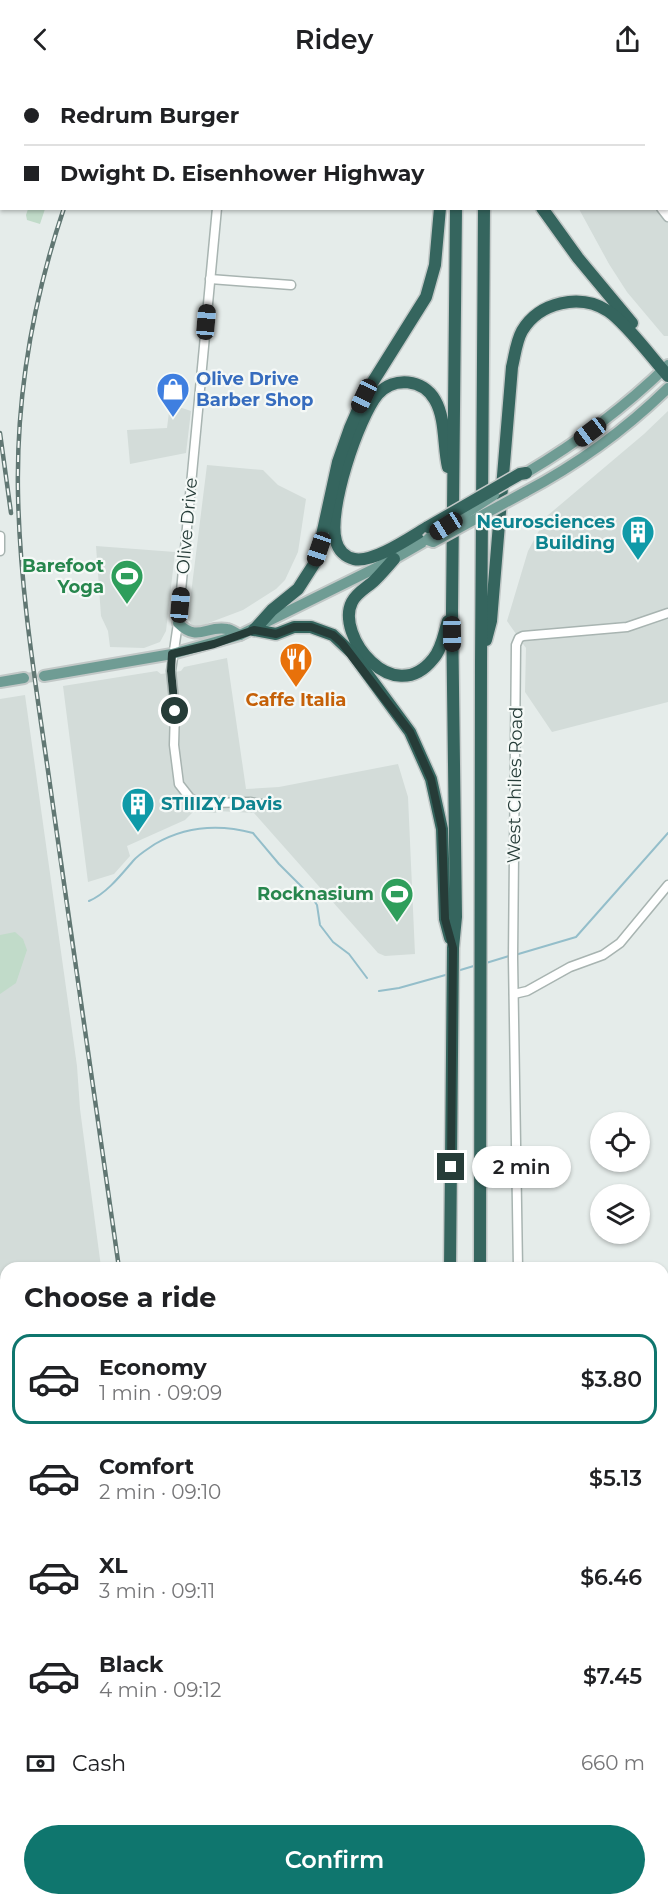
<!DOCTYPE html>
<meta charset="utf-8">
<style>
body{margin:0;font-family:Montserrat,sans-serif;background:#f6f6f6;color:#202124;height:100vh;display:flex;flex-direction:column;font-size:22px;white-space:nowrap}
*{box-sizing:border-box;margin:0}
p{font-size:20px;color:#757577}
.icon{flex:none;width:33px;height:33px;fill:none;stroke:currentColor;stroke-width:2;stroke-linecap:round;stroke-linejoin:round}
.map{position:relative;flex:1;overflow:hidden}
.panel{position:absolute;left:0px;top:1184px;width:669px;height:644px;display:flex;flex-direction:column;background:#fff;border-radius:18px 18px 0 0;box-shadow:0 2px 4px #0004}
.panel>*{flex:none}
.hud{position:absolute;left:0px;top:0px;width:669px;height:132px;box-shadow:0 2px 4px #0004;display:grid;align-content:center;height:132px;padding:0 24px;background:#fff}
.tools{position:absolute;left:590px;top:1034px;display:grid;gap:12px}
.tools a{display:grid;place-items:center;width:60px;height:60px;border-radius:50%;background:#fff;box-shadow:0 2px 4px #0004;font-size:30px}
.end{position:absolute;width:27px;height:27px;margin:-14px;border:8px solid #263c38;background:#fff;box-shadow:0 0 0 3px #fff}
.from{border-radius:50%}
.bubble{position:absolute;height:42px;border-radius:21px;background:#fff;box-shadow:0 2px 4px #0004;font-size:20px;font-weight:600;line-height:42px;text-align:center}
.car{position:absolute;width:18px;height:36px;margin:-18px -9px;border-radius:8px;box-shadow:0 0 4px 2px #0007;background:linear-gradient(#222 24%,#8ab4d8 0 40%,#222 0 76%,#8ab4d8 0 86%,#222 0)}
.hud b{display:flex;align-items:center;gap:21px;height:57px;font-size:22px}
.hud b+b{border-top:2px solid #e0e0e0}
.hud i{width:15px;height:15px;background:#202124}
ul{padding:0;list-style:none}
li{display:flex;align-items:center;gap:18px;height:90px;margin:0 12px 9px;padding:0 12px;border:3px solid transparent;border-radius:18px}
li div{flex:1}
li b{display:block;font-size:22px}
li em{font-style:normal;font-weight:600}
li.active{border-color:#0f766e}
li>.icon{width:54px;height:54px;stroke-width:1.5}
h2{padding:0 24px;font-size:27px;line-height:72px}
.pay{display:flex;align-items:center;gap:15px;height:66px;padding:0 24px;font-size:22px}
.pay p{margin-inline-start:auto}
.action{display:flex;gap:12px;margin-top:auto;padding:12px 24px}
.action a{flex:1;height:69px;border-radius:36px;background:#0f766e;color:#fff;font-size:24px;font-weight:600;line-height:69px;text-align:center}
header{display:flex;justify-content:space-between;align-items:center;height:78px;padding:0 24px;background:#fff;font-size:27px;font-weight:600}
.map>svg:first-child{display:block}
</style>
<header><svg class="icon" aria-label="back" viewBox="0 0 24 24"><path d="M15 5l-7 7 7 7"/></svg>Ridey<svg class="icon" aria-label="share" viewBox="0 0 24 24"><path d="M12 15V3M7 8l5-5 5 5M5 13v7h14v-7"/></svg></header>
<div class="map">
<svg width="668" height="1826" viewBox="0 0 668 1826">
<rect width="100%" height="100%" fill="#e5ecea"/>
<g fill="#d3dcd9">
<path d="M532,0h116l1,1 -116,1z"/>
<path d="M668,22v236h-4l-37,-44 -18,-28 -30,-55 89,-1z"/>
<path d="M170,326l21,7 -5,42 -56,11 -3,-34 40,-2z"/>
<path d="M668,333v291l-116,30 -27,-40 1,-44 -19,-27 21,-70 19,-35 97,-82z"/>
<path d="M207,387l56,5 15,15 28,14 -8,53 -13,28 -9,9 -33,21 -45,17 -6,-1 -4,-8z"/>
<path d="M96,468l79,6 -9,79 -6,11 -16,6 -34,-1 -2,-16 -7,-15z"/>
<path d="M227,580l19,131 33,-2 119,-23 10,33 7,157 -30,2 -7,-3 -124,-140 -37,-2 -1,2 -23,-1 -8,8 -58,26 3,10 -16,18 -26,8 -25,-196 94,-15 4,3 20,-3 3,-4z"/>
<path d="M25,617l52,371 3,43 21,158 -95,1v631h182l1,5h-189v-1205z"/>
</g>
<g fill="#c1dbc9">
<path d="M28,131h17l-5,15 -13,-4 -1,-5z"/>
<path d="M15,854l8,7 4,11 -11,33 -16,11v-59z"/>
<path d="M0,1454h6v32l-6,-1z"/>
<path d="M0,1525l6,1v52l-6,1z"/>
</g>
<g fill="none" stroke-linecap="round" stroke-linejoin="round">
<g stroke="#94beca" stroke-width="2">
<path d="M89,823c17,-7 32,-26 44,-40 6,-7 15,-12 22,-17 31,-18 64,-20 98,-11l26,31 32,32 6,9 3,20 13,17 16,12 18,24"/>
<path d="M515,877l61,-18 92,-104"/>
<path d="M486,885l23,-7"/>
<path d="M457,893l20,-6"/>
<path d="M379,913l20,-3 50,-14"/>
</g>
<path stroke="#bfc9c6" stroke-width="10" stroke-dasharray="10 5" stroke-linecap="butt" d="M24,600l20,-2"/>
<defs>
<g id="minor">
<path d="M58,0l2,2"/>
<path d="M660,0l1,2"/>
<path d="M94,2l1,-2"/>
<path d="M231,2l1,-2"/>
<path d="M591,2v-2"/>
<path d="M668,8v1"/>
<path d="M668,100v-1"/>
<path d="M217,130l-39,415 -7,48 4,39 -1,35 5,39 11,14 5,3 18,2 37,-1 17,3"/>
<path d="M661,130l7,9"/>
<path d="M210,201l81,6"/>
<path d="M0,458v15"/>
<path d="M514,916l13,-3 43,-24 33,-12 17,-12 48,-58"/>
<path d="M518,1190l-5,-310 3,-313 3,-7 4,-2 104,-9 41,-14"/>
<path d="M0,1501l6,1"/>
<path d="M0,1510l6,1"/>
<path d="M124,1826l4,-5"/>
<path d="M137,1826l3,-5"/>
</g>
<g id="major">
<path d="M526,395c52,-31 99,-66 142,-108"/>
<path d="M525,414c53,-28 100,-62 143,-104"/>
<path d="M178,545c20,20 28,2 49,6 4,0 10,5 13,6"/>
<path d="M44,598l128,-22 68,-19 154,-76 33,-19"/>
<path d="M0,604l24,-4"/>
</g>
<g id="highway">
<path d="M496,0v2"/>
<path d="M458,2v-2"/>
<path d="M487,2v-2"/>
<path d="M542,130l36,50 54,65"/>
<path d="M428,449c-17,10 -54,36 -74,32 -9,-2 -16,-9 -18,-18 -9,-30 22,-123 42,-147 16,-18 45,-15 57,6 11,19 8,46 13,67"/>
<path d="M394,481c-6,7 -12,14 -19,21 -7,7 -18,12 -23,22 -17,33 41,107 81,57 9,-10 11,-26 15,-38"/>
<path d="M254,552l18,-20 26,-21 16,-25 5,-15 19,-87 12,-34 14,-32 62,-99 9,-32 5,-57"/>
<path d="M254,552l22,4 18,-7h17l22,8 19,18 58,79 21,47 11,50 3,90 5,19"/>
<path d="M486,562l5,-19 21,-254c3,-12 4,-25 10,-36 17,-29 58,-38 86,-20 18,12 44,47 60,65"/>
<path d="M450,1190l3,-320 3,-31 -4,-306 4,-403"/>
<path d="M480,1190l1,-606 3,-454"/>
<path d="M418,1826v-5"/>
<path d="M455,1826l1,-5"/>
</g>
</defs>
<use href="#minor" stroke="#a8b4b1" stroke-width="11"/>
<use href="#major" stroke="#c2c8c7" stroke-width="14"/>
<use href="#highway" stroke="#c2c8c7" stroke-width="15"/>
<use href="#minor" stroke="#fff" stroke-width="8"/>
<use href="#major" stroke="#6f9c94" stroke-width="10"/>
<use href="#highway" stroke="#35655e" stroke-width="12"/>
<defs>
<g id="rail">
<path d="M119,2l1,-2"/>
<path d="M64,130c-31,92 -48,189 -46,286 2,102 20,204 34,305 21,156 45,312 67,469"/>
<path d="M0,355l11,80"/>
<path d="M212,1821l1,5"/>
</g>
</defs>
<use href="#rail" stroke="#617773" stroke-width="4.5"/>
<use href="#rail" stroke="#f5f9f7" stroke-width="2" stroke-dasharray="7" stroke-linecap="butt"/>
<defs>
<g id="major-bridge">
<path d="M427,462l4,-4 63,-41"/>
<path d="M428,462l5,2 92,-50"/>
</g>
<path id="highway-bridge" d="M428,449l92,-53 6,-1"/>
</defs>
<use href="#major-bridge" stroke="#c2c8c7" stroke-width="14" stroke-linecap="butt"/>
<use href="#highway-bridge" stroke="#c2c8c7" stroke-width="15" stroke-linecap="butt"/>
<use href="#major-bridge" stroke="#6f9c94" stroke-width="10"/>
<use href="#highway-bridge" stroke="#35655e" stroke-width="12"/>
</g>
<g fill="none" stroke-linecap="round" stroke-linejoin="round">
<path stroke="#263c38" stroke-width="8" d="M175,633l-4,-40 1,-17 42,-10 40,-14 22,4 18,-7h17l22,8 9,8 68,89 21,47 11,50 3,90 8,29 -2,219"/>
</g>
<defs>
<symbol id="shop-pin" viewBox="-11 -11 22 30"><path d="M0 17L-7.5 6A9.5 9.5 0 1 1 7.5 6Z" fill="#3f7fe0" stroke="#f5f9f7"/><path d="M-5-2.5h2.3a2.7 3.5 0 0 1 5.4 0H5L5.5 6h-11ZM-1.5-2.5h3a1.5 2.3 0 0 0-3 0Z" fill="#fff"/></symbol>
<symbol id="building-pin" viewBox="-11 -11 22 30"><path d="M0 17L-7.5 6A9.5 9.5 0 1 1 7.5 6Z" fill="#0f9aa8" stroke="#f5f9f7"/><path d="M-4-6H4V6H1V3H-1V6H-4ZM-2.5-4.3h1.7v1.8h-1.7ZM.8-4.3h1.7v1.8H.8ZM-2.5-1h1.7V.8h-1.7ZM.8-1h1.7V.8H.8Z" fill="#fff"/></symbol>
<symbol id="stadium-pin" viewBox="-11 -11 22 30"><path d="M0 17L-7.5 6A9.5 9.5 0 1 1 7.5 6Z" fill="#2e9e5b" stroke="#f5f9f7"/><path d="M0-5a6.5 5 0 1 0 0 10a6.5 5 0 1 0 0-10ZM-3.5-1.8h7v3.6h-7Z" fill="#fff"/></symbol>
<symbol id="restaurant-pin" viewBox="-11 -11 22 30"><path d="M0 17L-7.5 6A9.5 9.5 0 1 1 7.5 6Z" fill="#e8710a" stroke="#f5f9f7"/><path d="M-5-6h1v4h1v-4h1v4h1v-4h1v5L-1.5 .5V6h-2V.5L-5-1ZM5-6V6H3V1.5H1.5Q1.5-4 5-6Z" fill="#fff"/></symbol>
</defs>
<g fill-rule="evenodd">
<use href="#shop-pin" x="154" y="292" width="38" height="52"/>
<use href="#building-pin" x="619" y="435" width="38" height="52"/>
<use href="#stadium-pin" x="108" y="479" width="38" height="52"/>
<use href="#restaurant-pin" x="277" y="562" width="38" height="52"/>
<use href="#building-pin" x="119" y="707" width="38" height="52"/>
<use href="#stadium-pin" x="378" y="797" width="38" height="52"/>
</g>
<g text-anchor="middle" stroke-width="4.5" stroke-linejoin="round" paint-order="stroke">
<g font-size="18" font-weight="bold" fill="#366cbe" stroke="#f5f9f7" text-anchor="start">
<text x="196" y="307">Olive Drive<tspan x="196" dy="21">Barber Shop</tspan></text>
</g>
<g font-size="18" font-weight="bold" fill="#0d838f" stroke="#f5f9f7" text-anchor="end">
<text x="615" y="450">Neurosciences<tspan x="615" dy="21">Building</tspan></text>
<text x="161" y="732" text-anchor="start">STIIIZY Davis</text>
</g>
<g font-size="18" fill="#263c38" stroke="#f5f9f7">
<text transform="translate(187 448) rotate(-85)" y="6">Olive Drive</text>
<text transform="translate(515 707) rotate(-89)" y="6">West Chiles Road</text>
</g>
<g font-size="18" font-weight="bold" fill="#27864d" stroke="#f5f9f7" text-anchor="end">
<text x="104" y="494">Barefoot<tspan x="104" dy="21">Yoga</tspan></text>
<text x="374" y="822">Rocknasium</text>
</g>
<g font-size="18" font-weight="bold" fill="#c56008" stroke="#f5f9f7">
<text x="296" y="628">Caffe Italia</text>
</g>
</g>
</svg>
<div class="tools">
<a><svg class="icon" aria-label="locate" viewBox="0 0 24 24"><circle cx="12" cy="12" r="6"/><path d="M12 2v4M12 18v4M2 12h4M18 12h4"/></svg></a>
<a><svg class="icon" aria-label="layers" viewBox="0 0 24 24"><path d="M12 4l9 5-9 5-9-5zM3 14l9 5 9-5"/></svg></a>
</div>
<i class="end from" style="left:175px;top:633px"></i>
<i class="end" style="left:451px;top:1089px"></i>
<div class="bubble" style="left:472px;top:1068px;width:99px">2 min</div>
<i class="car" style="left:206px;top:244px;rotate:5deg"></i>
<i class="car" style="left:364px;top:318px;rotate:205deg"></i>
<i class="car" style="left:590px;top:354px;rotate:233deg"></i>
<i class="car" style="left:446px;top:448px;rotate:238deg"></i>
<i class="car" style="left:319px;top:471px;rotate:199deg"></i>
<i class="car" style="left:180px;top:527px;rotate:5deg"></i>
<i class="car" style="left:452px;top:556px;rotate:179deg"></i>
<div class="hud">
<b><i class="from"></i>Redrum Burger</b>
<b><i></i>Dwight D. Eisenhower Highway</b>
</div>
<section class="panel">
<h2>Choose a ride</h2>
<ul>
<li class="active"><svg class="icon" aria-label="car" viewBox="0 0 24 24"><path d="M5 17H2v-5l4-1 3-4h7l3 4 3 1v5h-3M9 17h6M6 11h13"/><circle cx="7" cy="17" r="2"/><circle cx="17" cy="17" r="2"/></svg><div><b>Economy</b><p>1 min · 09:09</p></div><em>$3.80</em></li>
<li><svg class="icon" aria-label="car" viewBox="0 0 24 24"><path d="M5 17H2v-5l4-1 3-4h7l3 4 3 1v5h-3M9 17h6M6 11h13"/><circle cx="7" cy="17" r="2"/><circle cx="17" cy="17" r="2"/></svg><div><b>Comfort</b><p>2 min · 09:10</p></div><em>$5.13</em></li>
<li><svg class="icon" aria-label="car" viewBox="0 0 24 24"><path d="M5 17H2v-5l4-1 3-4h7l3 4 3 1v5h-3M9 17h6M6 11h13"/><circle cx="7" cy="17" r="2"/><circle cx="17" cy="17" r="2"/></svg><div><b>XL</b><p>3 min · 09:11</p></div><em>$6.46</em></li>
<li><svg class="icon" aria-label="car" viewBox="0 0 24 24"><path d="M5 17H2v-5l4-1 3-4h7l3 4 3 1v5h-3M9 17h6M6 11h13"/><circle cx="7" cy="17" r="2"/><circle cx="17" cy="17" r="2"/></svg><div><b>Black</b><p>4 min · 09:12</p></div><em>$7.45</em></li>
</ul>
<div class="pay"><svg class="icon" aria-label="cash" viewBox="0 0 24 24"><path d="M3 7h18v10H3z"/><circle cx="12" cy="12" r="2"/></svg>Cash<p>660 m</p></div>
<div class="action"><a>Confirm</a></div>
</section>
</div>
